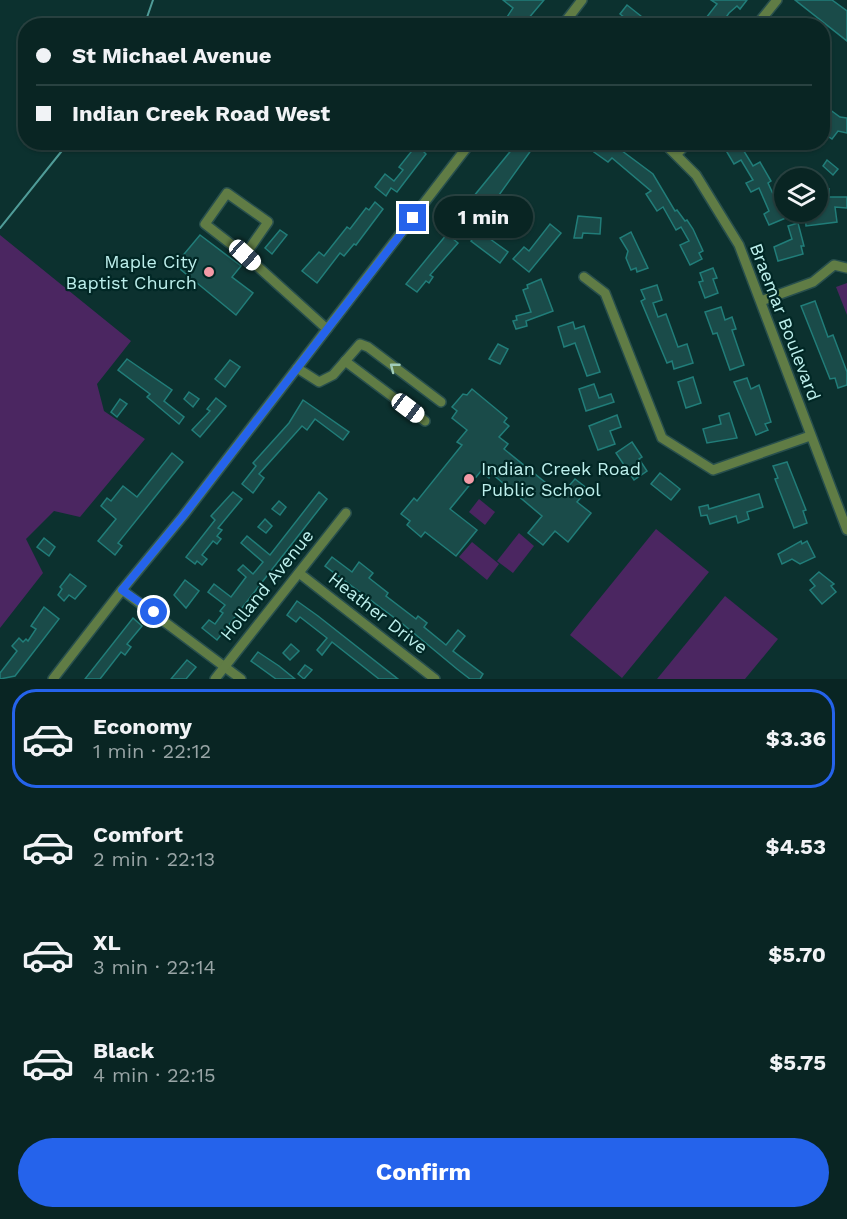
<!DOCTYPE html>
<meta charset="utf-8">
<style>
body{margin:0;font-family:"Work Sans",sans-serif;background:#173130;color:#f1f3f6;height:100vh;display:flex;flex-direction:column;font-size:22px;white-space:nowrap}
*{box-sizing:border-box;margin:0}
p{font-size:20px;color:#99a5a6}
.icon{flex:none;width:33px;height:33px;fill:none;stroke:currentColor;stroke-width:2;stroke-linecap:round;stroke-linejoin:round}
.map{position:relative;height:679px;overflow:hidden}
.details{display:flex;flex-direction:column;background:#092523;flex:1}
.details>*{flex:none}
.hud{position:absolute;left:18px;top:18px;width:812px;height:132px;border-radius:24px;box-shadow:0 2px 4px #0004,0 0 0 2px #294241;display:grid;align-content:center;height:132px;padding:0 18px;background:#092523}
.fabs{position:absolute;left:774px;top:168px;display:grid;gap:12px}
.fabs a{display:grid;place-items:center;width:54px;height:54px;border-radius:50%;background:#092523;box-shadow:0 2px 4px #0004,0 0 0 2px #294241;font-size:30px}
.end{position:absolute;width:27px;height:27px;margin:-14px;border:8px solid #2563eb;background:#fff;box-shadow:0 0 0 3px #fff}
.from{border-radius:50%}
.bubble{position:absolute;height:42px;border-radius:21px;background:#092523;box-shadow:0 2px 4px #0004,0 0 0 2px #294241;font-size:20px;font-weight:700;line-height:42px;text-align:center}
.car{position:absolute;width:18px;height:36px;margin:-18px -9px;border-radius:8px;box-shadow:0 0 4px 2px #0007;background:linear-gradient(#fff 24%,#345 0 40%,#fff 0 76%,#345 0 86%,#fff 0)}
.hud b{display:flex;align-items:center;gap:21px;height:57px;font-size:22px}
.hud b+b{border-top:2px solid #294241}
.hud i{width:15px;height:15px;background:#f1f3f6}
ul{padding:10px 0 0;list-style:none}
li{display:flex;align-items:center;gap:18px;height:99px;margin:0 12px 9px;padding:0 6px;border:3px solid transparent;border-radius:24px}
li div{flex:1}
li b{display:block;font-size:22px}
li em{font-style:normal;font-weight:700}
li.current{border-color:#2563eb}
li>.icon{width:54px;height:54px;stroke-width:1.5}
.cta{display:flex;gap:12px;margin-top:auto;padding:12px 18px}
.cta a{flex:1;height:69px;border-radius:36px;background:#2563eb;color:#fff;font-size:24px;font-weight:700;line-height:69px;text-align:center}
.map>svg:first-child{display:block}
</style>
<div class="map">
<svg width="847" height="679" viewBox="0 0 847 679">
<rect width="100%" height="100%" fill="#0c312f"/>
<g fill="#4b2661">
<path d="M0,235l131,106 -34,43 7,27 41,28 -65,78 -26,-6 -28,28 17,34 -43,55z"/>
<path d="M847,283v32l-11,-28z"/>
<path d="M479,499l16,13 -10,13 -16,-13z"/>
<path d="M656,529l53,43 -87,106 -52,-43z"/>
<path d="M519,533l15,13 -21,27 -16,-12z"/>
<path d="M472,542l27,22 -12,16 -28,-23z"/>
<path d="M725,596l53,43 -33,40h-88z"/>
</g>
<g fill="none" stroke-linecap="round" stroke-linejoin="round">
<g stroke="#509c98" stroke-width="2">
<path d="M144,26l9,-26"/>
<path d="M0,228l69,-86"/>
</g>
</g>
<g fill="#1a4b49" stroke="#217d79" stroke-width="1.5">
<path d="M503,0h41l-22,26h-10l-7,-6 8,-12z"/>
<path d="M711,0h36l-7,9 -3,-3 -8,7 -9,13h-14l-4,-3 15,-19z"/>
<path d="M795,0h37l15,11v30z"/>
<path d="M627,5l19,15 -5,6h-22l6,-8 -5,-4z"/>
<path d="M829,109l11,8 7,1v15l-9,-2 -6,8 -10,-7v-14z"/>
<path d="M419,142h12l-7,10 2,2 -29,38 -6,-4 -5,8 -11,-9 10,-13 9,7 9,-11 -4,-3z"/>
<path d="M518,142h19l-43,60 -5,-4 -20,30 -13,-10z"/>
<path d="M601,142h9l43,32 22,37 2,-1 8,11 2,-1 6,9 10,22 -4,2 3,6 -12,6 -10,-20 9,-4 -8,-14 -5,3 -13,-23 -6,4 -11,-17 5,-3 -39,-33 -4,4 -14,-10z"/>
<path d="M721,142h30l-9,6 11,18 7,-4 11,19 -3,2 6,13 3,-1 11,22 -19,8 -5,-11 5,-3 -10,-23 -8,4 -5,-9 7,-3 -12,-20 -7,4z"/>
<path d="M827,160l11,9 -5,6 -10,-9z"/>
<path d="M829,189v8h18v11l-12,-1 2,15 -31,4 -1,-14h13v-21z"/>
<path d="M375,202l8,7 -27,36 -2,-1 -10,12 -4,-3 -23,30 -15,-12 17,-19 5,4 23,-29 3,2 16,-21 3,2z"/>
<path d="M578,216l23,2 -1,16 -17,-1 -1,5h-8z"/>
<path d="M798,223l6,23h-3l2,8 -25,7 -4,-14 18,-8 -4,-13z"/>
<path d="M550,224l11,9 -32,39 -16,-13 11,-12 5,4z"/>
<path d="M280,230l7,5 -15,19 -7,-6z"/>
<path d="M479,231l29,21 -8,11 -29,-22z"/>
<path d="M631,232l17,36 -11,4 -1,-4 -5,2 -5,-12 2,-7 -8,-13z"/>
<path d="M447,234l11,9 -28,32 3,2 -4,6 -3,-2 -9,11 -11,-8z"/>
<path d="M200,235l41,31 -9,11 21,16 -17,22 -61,-50z"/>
<path d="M713,268l4,10 -4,1 5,14 -13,5 -6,-16 4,-1 -3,-8z"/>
<path d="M541,279l12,32 -27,10 1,5 -11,3 -3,-8 4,-1 -1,-4 15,-4 -8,-22 5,-2 -1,-3z"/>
<path d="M657,285l5,15 -9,3 5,14 8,-3 12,33 9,-3 6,19 -19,6 -2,-8 -5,2 -26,-62 4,-2 -4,-9z"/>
<path d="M815,301l13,36 5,-2 14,37v13l-9,3 -3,-10 -5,1 -29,-73z"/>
<path d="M721,307l4,13 7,-3 4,12 -4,1 12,35 -14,5 -13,-37 -4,1 -8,-22z"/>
<path d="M573,322l2,7 9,-3 16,46 -13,4 -12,-33 -11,4 -6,-20z"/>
<path d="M498,344l10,5 -8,15 -11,-5z"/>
<path d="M127,359l45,31 -8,11 20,16 -5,7 -32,-27 3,-3 -32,-24z"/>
<path d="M230,360l10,7 -15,20 -10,-8z"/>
<path d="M693,377l8,26 -15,5 -8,-26z"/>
<path d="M747,378l4,11 8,-4 12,37 -6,2 3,6 -12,5 -22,-53z"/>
<path d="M594,384l5,14 12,-4 3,8 -28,9 -7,-22z"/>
<path d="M472,389l35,29 -3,4 5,4 -10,11 9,7 -4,5 57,46 14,-16 13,10 -11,13 14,11 -23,29 -13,-11 -12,14 -15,-12 14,-17 -51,-43 -2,5 -8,-7 -31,38 27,21 -21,26 -31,-24 -4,5 -14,-12 3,-4 -9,-7 13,-16 3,3 45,-56 -5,-3 10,-12 -15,-12 5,-7 -5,-4 11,-13 4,1z"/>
<path d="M189,392l10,7 -6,8 -9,-8z"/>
<path d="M216,398l10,8 -26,31 -8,-7 18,-19 -3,-2z"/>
<path d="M120,399l7,5 -10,13 -6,-5z"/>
<path d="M303,400l46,32 -6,8 -28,-21 -8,11 -5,-4 -43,48 5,4 -11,15 -11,-9 14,-18 -3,-3 36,-40z"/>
<path d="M729,413l8,25 -30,5 -4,-14 18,-5 -2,-8z"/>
<path d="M617,415l4,12 -11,4 5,13 -17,6 -9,-24z"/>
<path d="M632,442l10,15 -3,2 8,12 -13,9 -18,-27z"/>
<path d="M172,453l11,9 -65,81 4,3 -7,9 -17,-14 18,-22 -15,-13 6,-8 4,3 12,-15 14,11z"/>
<path d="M787,462l19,48 -3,1 4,12 -13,5 -19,-49 3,-1 -5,-12z"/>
<path d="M660,473l20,16 -9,11 -20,-16z"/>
<path d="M233,492l9,7 -24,29 4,2 -5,6 4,3 -4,5 -4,-3 -11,14 5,4 -5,6 -5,-4 -2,3 -9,-7 29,-37 -4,-4z"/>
<path d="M319,492l8,7 -110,141 -15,-12 7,-8 6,4 8,-11 -3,-2 5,-6 -17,-13 6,-8 17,13 15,-20 -8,-7 5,-5 10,9 10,-12 -22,-19 6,-7 23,19z"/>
<path d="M759,494l4,13 -16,5 2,7 -11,4 -2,-7 -26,8 -3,-9 -6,1 -2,-9 9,-2 1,4z"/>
<path d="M279,501l7,6 -6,8 -8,-6z"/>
<path d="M265,519l7,7 -6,7 -8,-6z"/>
<path d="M44,538l11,9 -6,9 -12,-9z"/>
<path d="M801,541l1,3 5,-3 8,16 -15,7 -8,-5 -10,5 -4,-10z"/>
<path d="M332,557l20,15 7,-10 14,11 -4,5 19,15 -2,3 30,23 2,-3 9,7 -3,4 22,18 12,-15 7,6 -12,15 30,23 -3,5h-10l-13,-10 -53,-44 -79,-59z"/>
<path d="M819,572l15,12 -3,2 5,6 -14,12 -12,-14 5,-4 -5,-6z"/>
<path d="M70,574l16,12 -11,13 -6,-4 -5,6 -6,-6 4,-6 -2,-2z"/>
<path d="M185,580l14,11 -13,17 -12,-13z"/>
<path d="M297,601l21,15 80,63h-19l-47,-37 -10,13 -5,-5 10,-12 -27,-21 -4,5 -9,-7z"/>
<path d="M44,607l15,12 -44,57 -15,3v-6l17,-22 -5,-5 7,-8 4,4 3,-3 2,2 8,-12 -5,-3z"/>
<path d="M133,618l9,8 -15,18 4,3 -6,8 -4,-3 -21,27h-15z"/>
<path d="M291,644l8,7 -9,9 -7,-7z"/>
<path d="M258,652l21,14 16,13h-19l-25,-18z"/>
<path d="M187,660l9,7 -10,12h-15z"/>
<path d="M305,665l7,5 -8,9 -6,-5z"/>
</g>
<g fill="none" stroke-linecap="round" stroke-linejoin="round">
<defs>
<g id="minor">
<path d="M562,26l20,-26"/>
<path d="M756,26l21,-26"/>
<path d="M663,142l33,33 43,70 108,285"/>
<path d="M677,154l11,-12"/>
<path d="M245,255l23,-33 -41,-29 -22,31 40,31 82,74"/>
<path d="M584,277l21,16 57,145 51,32 97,-34"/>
<path d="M761,301l52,-19 21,-17 13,3"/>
<path d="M345,361l80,60"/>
<path d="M297,368l22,14 14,-7 27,-31 8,3 73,55"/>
<path d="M299,573l136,106"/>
<path d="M122,590l119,89"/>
<path d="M53,679l69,-89 61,-74 288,-374"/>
<path d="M215,679l131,-166"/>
</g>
</defs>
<use href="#minor" stroke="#284f4d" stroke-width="12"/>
<use href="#minor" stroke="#607c45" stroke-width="9"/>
</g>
<defs><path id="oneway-chevron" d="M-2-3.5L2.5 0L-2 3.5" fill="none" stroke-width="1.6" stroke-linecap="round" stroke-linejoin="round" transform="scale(1.5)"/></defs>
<use stroke="#a1ccba" href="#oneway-chevron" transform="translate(394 367) rotate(-142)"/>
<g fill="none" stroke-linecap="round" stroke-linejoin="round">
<path stroke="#2563eb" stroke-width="8" d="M154,612l-32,-22 61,-74 230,-298"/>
</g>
<g fill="#f49aa6" stroke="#012725" stroke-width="2">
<circle cx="209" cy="272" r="6"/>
<circle cx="469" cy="479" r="6"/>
</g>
<g text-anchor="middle" stroke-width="4.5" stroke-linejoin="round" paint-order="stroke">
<g font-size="18" fill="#bdefec" stroke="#012725" text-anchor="end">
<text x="197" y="268">Maple City<tspan x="197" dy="21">Baptist Church</tspan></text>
<text x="481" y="475" text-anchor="start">Indian Creek Road<tspan x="481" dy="21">Public School</tspan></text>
</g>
<g font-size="18" fill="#bdefec" stroke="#012725">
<text transform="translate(785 322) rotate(69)" y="6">Braemar Boulevard</text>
<text transform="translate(267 585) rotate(-51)" y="6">Holland Avenue</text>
<text transform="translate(378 613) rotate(38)" y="6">Heather Drive</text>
</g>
</g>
</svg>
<div class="fabs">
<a><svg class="icon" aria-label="layers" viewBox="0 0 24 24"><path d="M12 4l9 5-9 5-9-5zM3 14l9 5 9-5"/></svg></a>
</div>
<i class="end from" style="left:154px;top:612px"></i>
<i class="end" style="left:413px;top:218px"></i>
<div class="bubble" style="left:434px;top:196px;width:99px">1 min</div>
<i class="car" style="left:245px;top:255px;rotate:132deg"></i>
<i class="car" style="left:408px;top:408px;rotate:127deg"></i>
<div class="hud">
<b><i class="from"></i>St Michael Avenue</b>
<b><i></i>Indian Creek Road West</b>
</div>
</div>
<section class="details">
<ul>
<li class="current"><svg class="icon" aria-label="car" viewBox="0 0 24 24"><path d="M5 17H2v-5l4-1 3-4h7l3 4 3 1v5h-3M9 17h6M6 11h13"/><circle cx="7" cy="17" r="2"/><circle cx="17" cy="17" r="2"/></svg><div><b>Economy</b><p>1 min · 22:12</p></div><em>$3.36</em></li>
<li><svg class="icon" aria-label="car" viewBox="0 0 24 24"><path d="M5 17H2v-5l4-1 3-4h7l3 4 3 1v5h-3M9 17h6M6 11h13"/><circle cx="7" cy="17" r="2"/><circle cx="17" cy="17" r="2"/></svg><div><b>Comfort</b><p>2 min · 22:13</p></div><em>$4.53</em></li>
<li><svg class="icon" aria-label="car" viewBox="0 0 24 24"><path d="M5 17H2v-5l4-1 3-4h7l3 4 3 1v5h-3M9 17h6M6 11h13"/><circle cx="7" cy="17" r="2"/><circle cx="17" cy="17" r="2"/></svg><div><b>XL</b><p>3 min · 22:14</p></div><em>$5.70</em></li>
<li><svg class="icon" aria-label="car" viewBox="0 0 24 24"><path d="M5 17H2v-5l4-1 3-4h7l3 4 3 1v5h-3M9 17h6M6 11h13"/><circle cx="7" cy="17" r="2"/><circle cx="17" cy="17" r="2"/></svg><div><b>Black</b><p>4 min · 22:15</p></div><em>$5.75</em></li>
</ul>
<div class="cta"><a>Confirm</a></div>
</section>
